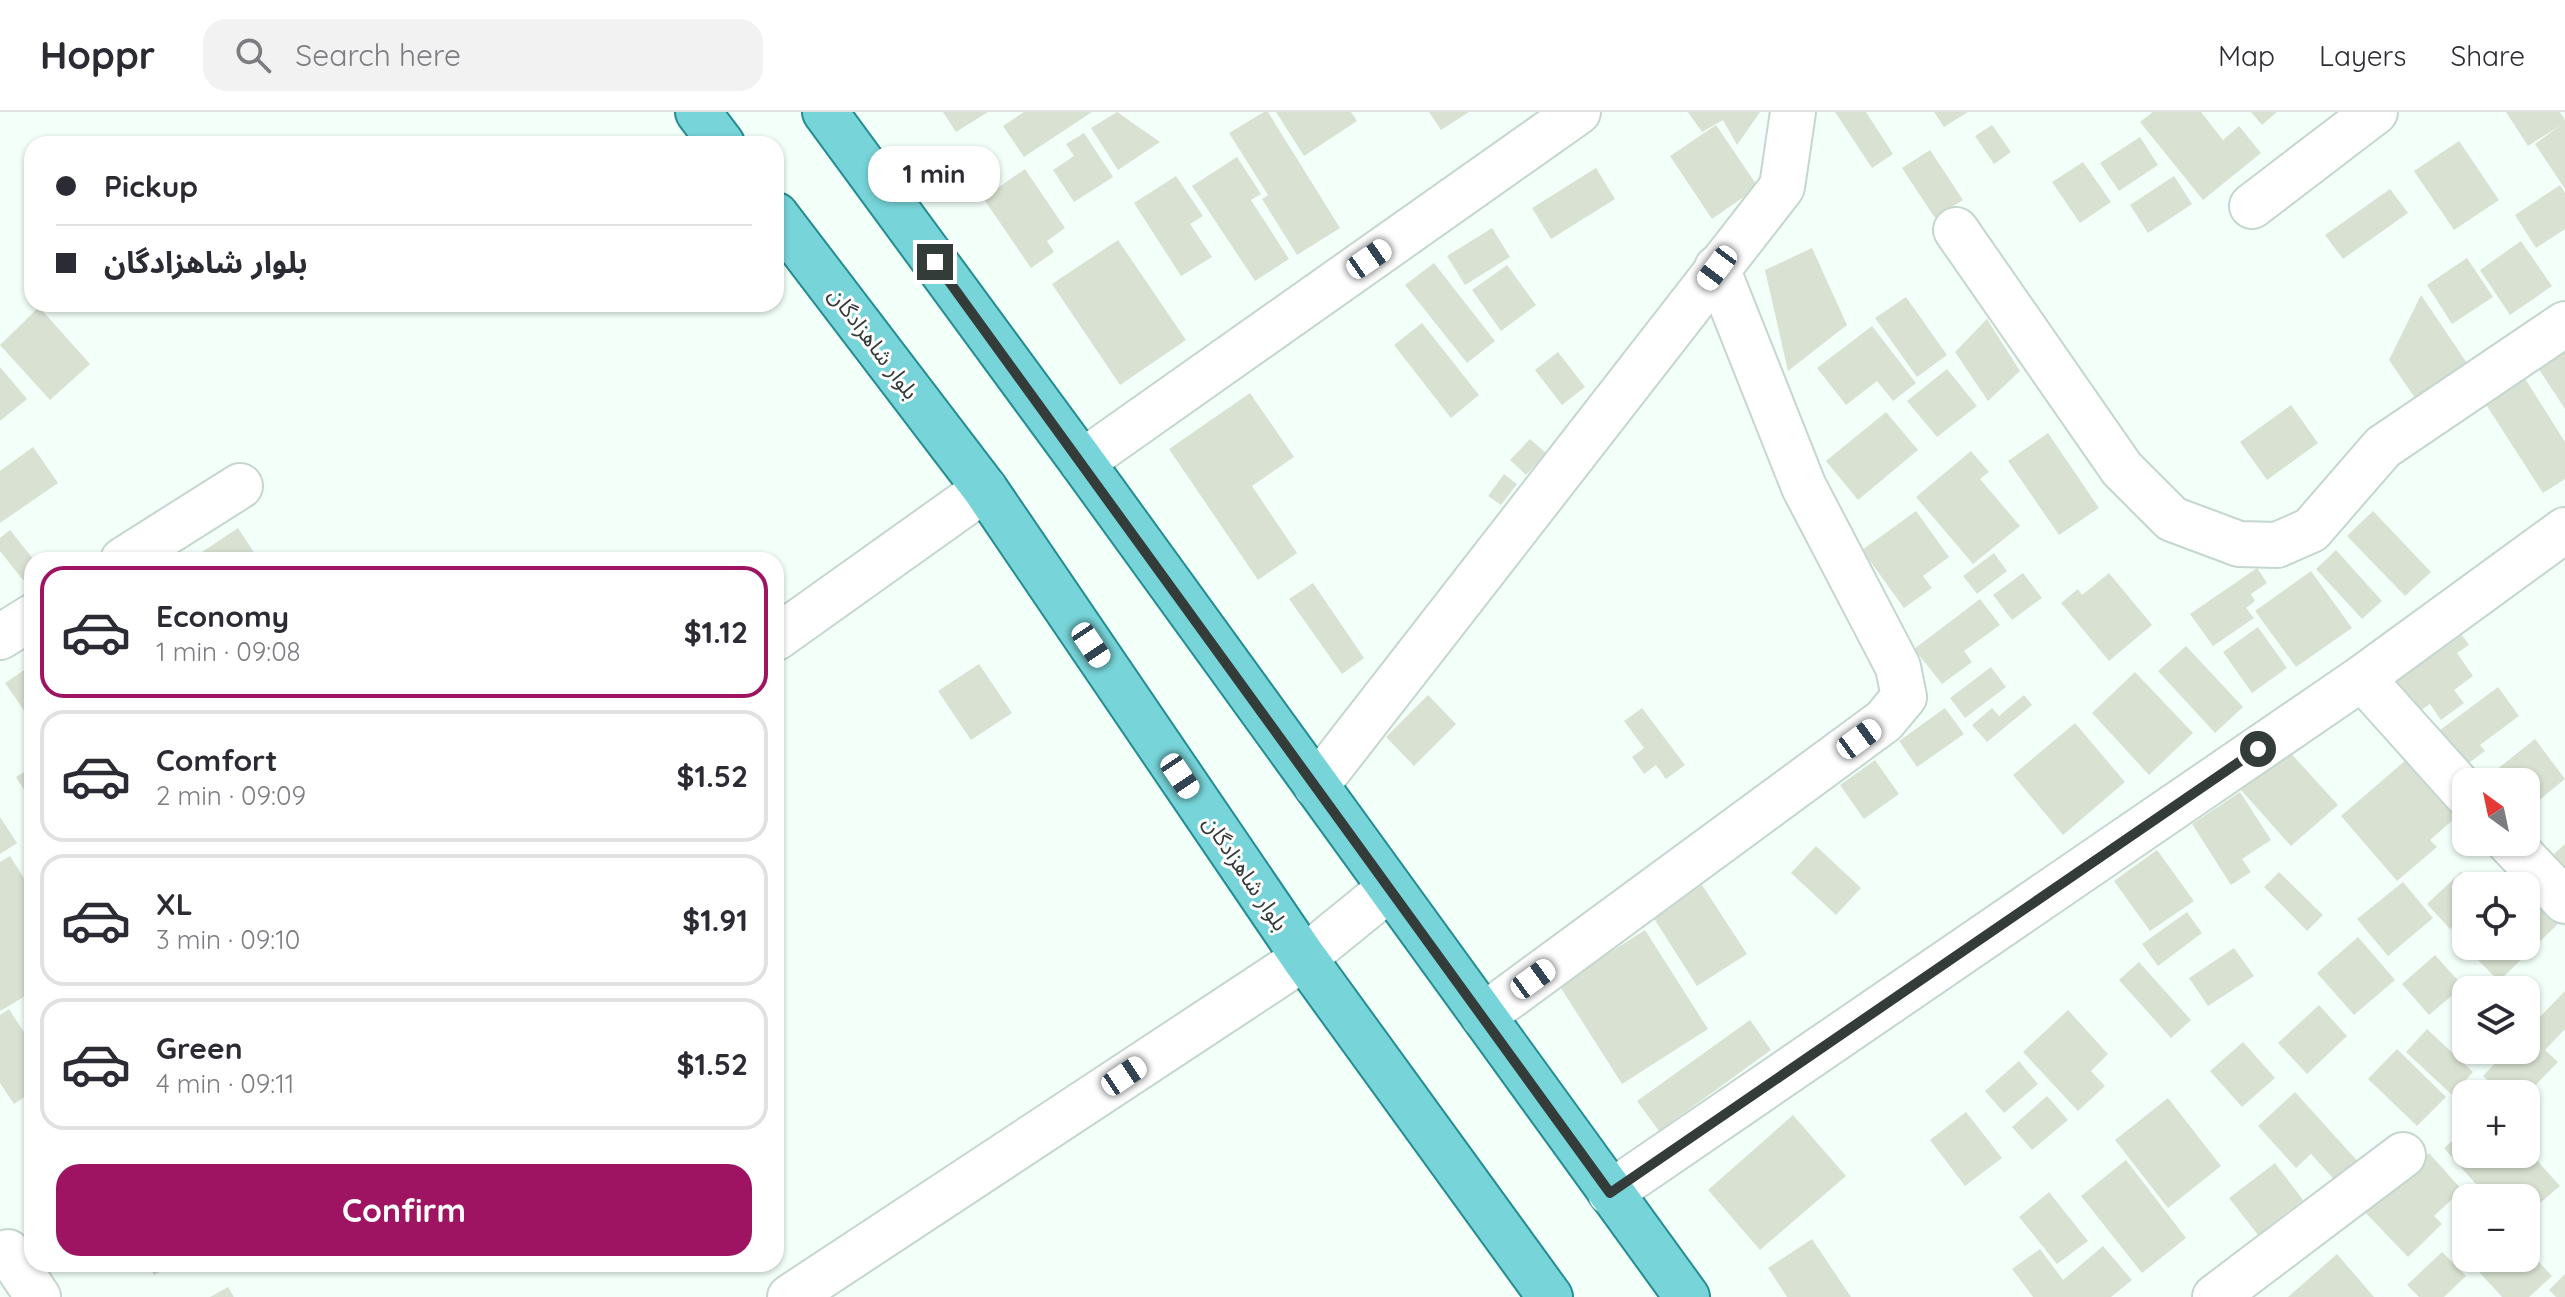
<!DOCTYPE html>
<meta charset="utf-8">
<style>
body{margin:0;font-family:Quicksand,"Noto Sans Arabic",sans-serif;background:#f2f2f3;color:#2b2b33;height:100vh;display:flex;flex-direction:column;font-size:30px;white-space:nowrap}
*{box-sizing:border-box;margin:0}
p{font-size:26px;color:#7c7c81}
.icon{flex:none;width:44px;height:44px;fill:none;stroke:currentColor;stroke-width:2;stroke-linecap:round;stroke-linejoin:round}
.map{position:relative;flex:1;overflow:hidden}
.drawer{position:absolute;left:24px;top:440px;width:760px;height:720px;display:flex;flex-direction:column;background:#fff;border-radius:24px;box-shadow:0 2px 6px #0004}
.drawer>*{flex:none}
.banner{position:absolute;left:24px;top:24px;width:760px;height:176px;border-radius:24px;box-shadow:0 2px 6px #0004;display:grid;align-content:center;height:176px;padding:0 32px;background:#fff}
.needle{width:52px;rotate:327deg}
.buttons{position:absolute;left:2452px;top:656px;display:grid;gap:16px}
.buttons a{display:grid;place-items:center;width:88px;height:88px;border-radius:16px;background:#fff;box-shadow:0 2px 6px #0004;font-size:40px}
.end{position:absolute;width:36px;height:36px;margin:-18px;border:10px solid #343c39;background:#fff;box-shadow:0 0 0 4px #fff}
.from{border-radius:50%}
.bubble{position:absolute;height:56px;border-radius:24px;background:#fff;box-shadow:0 2px 6px #0004;font-size:26px;font-weight:800;line-height:56px;text-align:center}
.car{position:absolute;width:24px;height:48px;margin:-24px -12px;border-radius:10px;box-shadow:0 0 6px 2px #0007;background:linear-gradient(#fff 24%,#345 0 40%,#fff 0 76%,#345 0 86%,#fff 0)}
.banner b{display:flex;align-items:center;gap:28px;height:76px;font-size:30px}
.banner b+b{border-top:2px solid #e1e1e2}
.banner i{width:20px;height:20px;background:#2b2b33}
ul{padding:14px 0 0;list-style:none}
li{display:flex;align-items:center;gap:24px;height:132px;margin:0 16px 12px;padding:0 16px;border:4px solid #e1e1e2;border-radius:24px}
li div{flex:1}
li b{display:block;font-size:30px}
li em{font-style:normal;font-weight:800}
li.on{border-color:#9e1462}
li>.icon{width:72px;height:72px;stroke-width:1.5}
.cta{display:flex;gap:16px;margin-top:auto;padding:16px 32px}
.cta a{flex:1;height:92px;border-radius:24px;background:#9e1462;color:#fff;font-size:32px;font-weight:800;line-height:92px;text-align:center}
header{display:flex;align-items:center;gap:48px;box-sizing:border-box;height:112px;padding:0 40px;background:#fff;border-bottom:2px solid #e1e1e2}
header strong{font-size:38px}
nav{display:flex;gap:44px;margin-inline-start:auto;font-size:28px}
.search{width:560px;height:72px;background:#f2f2f3;display:flex;align-items:center;gap:20px;box-sizing:border-box;padding:0 28px;border-radius:24px;color:#7c7c81;font-size:30px}
.map>svg:first-child{display:block}
</style>
<header>
<strong>Hoppr</strong>
<div class="search"><svg class="icon" aria-label="search" viewBox="0 0 24 24"><circle cx="10" cy="10" r="6"/><path d="M15 15l6 6"/></svg>Search here</div>
<nav><a>Map</a><a>Layers</a><a>Share</a></nav>
</header>
<div class="map">
<svg width="2565" height="1185" viewBox="0 0 2565 1185">
<rect width="100%" height="100%" fill="#f3fff9"/>
<g fill="#d9e2d2">
<path d="M943,0h45l-32,20z"/>
<path d="M1024,0h68l-68,45 -21,-31z"/>
<path d="M1117,0l43,30 -42,28 -27,-42z"/>
<path d="M1264,0h4l72,116 -43,27 -35,-56 6,-4 -39,-62z"/>
<path d="M1276,0h75l6,9 -53,35z"/>
<path d="M1429,0h40l-28,18z"/>
<path d="M1688,0h72l-23,33 -14,-25 -21,12z"/>
<path d="M1835,0h31l27,42 -21,14z"/>
<path d="M1934,0h34l-24,15z"/>
<path d="M2153,0h48l22,28 16,-14 22,27 -58,47 -63,-78z"/>
<path d="M2251,0h26l-15,13z"/>
<path d="M2506,0h54l5,8v69l-30,-45 26,-19 -33,21z"/>
<path d="M1716,13l42,62 -46,32 -42,-63z"/>
<path d="M1992,13l19,27 -17,12 -19,-28z"/>
<path d="M1084,21l29,44 -39,25 -21,-32 21,-14 -8,-12z"/>
<path d="M2140,25l18,28 -39,26 -19,-28z"/>
<path d="M2459,29l40,59 -45,30 -40,-59z"/>
<path d="M1930,38l33,50 -28,18 -33,-50z"/>
<path d="M1237,45l24,37 -10,6 38,59 -34,22 -63,-95z"/>
<path d="M2083,50l28,40 -31,21 -28,-41z"/>
<path d="M1596,56l19,31 -64,40 -19,-31z"/>
<path d="M1025,57l40,59 -18,13 7,11 -23,16 -48,-70z"/>
<path d="M1176,64l27,40 -13,8 22,33 -31,19 -47,-73z"/>
<path d="M2174,64l18,28 -44,29 -18,-28z"/>
<path d="M2560,73l5,8v36l-29,19 -21,-33z"/>
<path d="M2390,77l18,24 -65,46 -18,-24z"/>
<path d="M1492,116l18,29 -45,28 -18,-29z"/>
<path d="M1118,128l68,100 -66,45 -68,-101z"/>
<path d="M2521,129l31,45 -42,29 -30,-45z"/>
<path d="M1812,136l35,77 -59,46 -23,-101z"/>
<path d="M2467,146l26,39 -41,27 -25,-39z"/>
<path d="M1434,151l61,78 -28,22 -62,-78z"/>
<path d="M1507,153l29,40 -35,26 -29,-41z"/>
<path d="M2421,183l48,71 -52,35 -28,-41z"/>
<path d="M1906,185l41,58 -30,22 -42,-59z"/>
<path d="M39,195l51,57 -40,36 -50,-55z"/>
<path d="M1987,207l33,52 -32,30 -33,-49z"/>
<path d="M1422,211l57,72 -28,23 -57,-73z"/>
<path d="M1872,214l44,57 -23,18 -16,-20 -31,24 -29,-37z"/>
<path d="M2565,239v58l-27,-41z"/>
<path d="M1558,240l27,35 -23,18 -27,-35z"/>
<path d="M0,255l27,32 -27,22z"/>
<path d="M1947,257l30,37 -40,31 -30,-36z"/>
<path d="M2524,265l41,65v37l-22,14 -58,-90z"/>
<path d="M1250,281l44,64 -42,29 45,67 -39,27 -89,-131z"/>
<path d="M2291,293l27,38 -51,37 -27,-38z"/>
<path d="M1886,300l32,38 -60,50 -32,-39z"/>
<path d="M2048,321l51,75 -40,27 -51,-74z"/>
<path d="M1530,327l16,14 -20,22 -16,-15z"/>
<path d="M33,335l25,36 -58,40v-52z"/>
<path d="M1971,339l18,21 -9,7 40,47 -47,38 -57,-67z"/>
<path d="M1504,362l13,10 -16,21 -13,-9z"/>
<path d="M1916,399l33,46 -26,19 9,12 -28,20 -42,-58z"/>
<path d="M2373,399l58,61 -26,24 -58,-60z"/>
<path d="M238,416l21,32h-69z"/>
<path d="M10,418l24,30h-2v13l-9,7 -23,-29v-13z"/>
<path d="M2336,438l46,51 -20,18 -46,-50z"/>
<path d="M1994,441l13,18 -30,23 -14,-18z"/>
<path d="M2257,456l10,15 -16,11 4,7 -9,7 8,10 -41,28 -23,-32z"/>
<path d="M2311,459l41,57 -56,39 -41,-56z"/>
<path d="M2023,461l19,25 -30,22 -19,-25z"/>
<path d="M2109,461l43,52 -43,36 -48,-58 17,-14 4,6z"/>
<path d="M1313,471l51,75 -22,16 -53,-75z"/>
<path d="M1980,487l20,26 -36,26 8,11 -30,22 -28,-35z"/>
<path d="M2258,515l29,41 -35,25 -29,-41z"/>
<path d="M2462,523l7,10 -12,8 16,23 -19,14 10,13 -23,17 -11,-16 -22,15 -22,-31z"/>
<path d="M2186,534l57,61 -28,26 -57,-62z"/>
<path d="M979,552l33,49 -41,27 -33,-49z"/>
<path d="M30,554l2,3v53l-27,-39z"/>
<path d="M1991,555l15,20 -41,31 -15,-20z"/>
<path d="M2135,560l58,61 -44,42 -57,-62z"/>
<path d="M2498,575l21,29 -39,29 5,6 -23,17 -26,-35z"/>
<path d="M1428,583l28,29 -42,42 -28,-29z"/>
<path d="M2024,583l8,10 -45,37 -15,-17 20,-17 7,8z"/>
<path d="M1642,596l43,57 -19,14 -10,-14 -12,9 -12,-17 12,-9 -20,-27z"/>
<path d="M1945,596l19,26 -47,33 -18,-26z"/>
<path d="M2075,611l50,59 -62,53 -50,-60z"/>
<path d="M2535,627l30,40 -39,32v-29h-45z"/>
<path d="M2287,637l51,56 -47,41 -50,-56z"/>
<path d="M2414,641l50,57 -34,30 7,7 -40,34 -56,-65z"/>
<path d="M1875,648l24,34 -35,25 -24,-34z"/>
<path d="M32,655v29l-3,2 -13,-21z"/>
<path d="M2240,680l31,48 -29,19 9,13 -20,13 -39,-61z"/>
<path d="M0,705l17,26 -17,11z"/>
<path d="M2565,732v35l-18,-19z"/>
<path d="M1816,734l45,42 -25,27 -45,-42z"/>
<path d="M2157,738l37,51 -44,30 -36,-50z"/>
<path d="M10,744l22,35v101l-32,19v-149z"/>
<path d="M2279,760l44,43 -16,16 -43,-44z"/>
<path d="M2461,760l13,14h-8v28l-16,15 -23,-25z"/>
<path d="M2521,766l41,42 -63,61 -41,-41 8,-8v14h60v-60h-13z"/>
<path d="M2403,770l30,36 -45,38 -31,-37z"/>
<path d="M1702,773l45,69 -50,32 -44,-69z"/>
<path d="M2187,800l15,21 -44,33 -16,-22z"/>
<path d="M1645,818l63,99 -86,55 -63,-99z"/>
<path d="M2358,825l37,43 -41,35 -37,-42z"/>
<path d="M2234,836l20,28 -46,30 -19,-28z"/>
<path d="M2435,843l28,31 -34,29 -27,-31z"/>
<path d="M2139,850l52,58 -20,18 -52,-58z"/>
<path d="M2565,879v38l-20,21 13,12 -31,32h-25l-19,-18 25,-26h18v-19z"/>
<path d="M2319,893l28,31 -40,38 -29,-31z"/>
<path d="M9,897l23,36v47l-18,12 -14,-21v-68z"/>
<path d="M2068,898l40,44 -17,17 14,15 -27,25 -55,-59z"/>
<path d="M1750,908l21,30 -112,81 -22,-30z"/>
<path d="M2427,917l46,43 -21,23 -46,-43z"/>
<path d="M2243,930l32,36 -33,29 -32,-36z"/>
<path d="M2397,937l49,48 -29,29 -49,-47z"/>
<path d="M2019,949l19,23 -34,29 -19,-22z"/>
<path d="M2295,980l67,74 -22,20 -29,-32 -15,14 -38,-42z"/>
<path d="M2047,984l21,24 -36,30 -20,-23z"/>
<path d="M2168,986l53,68 -53,42 -53,-68z"/>
<path d="M1966,1000l36,46 -37,28 -35,-46z"/>
<path d="M1793,1003l53,61 -86,74 -52,-60z"/>
<path d="M2466,1017v25h60v-6l34,38 -34,29v-17h-38l-44,-50z"/>
<path d="M2429,1041l33,37 -28,26 8,8 -34,33 -47,-49 39,-29z"/>
<path d="M2126,1048l60,78 -44,35 -61,-77z"/>
<path d="M2275,1051l28,37 -45,35 -29,-37z"/>
<path d="M2049,1080l39,49 -31,23 -38,-47z"/>
<path d="M1812,1127l39,58h-64l-19,-29z"/>
<path d="M2466,1130v16h60v-10l26,28 -23,21h-27l-44,-48z"/>
<path d="M2103,1134l29,34 -21,17h-78l-21,-28 28,-20 23,31z"/>
<path d="M2442,1140l24,24 -22,21h-25l-12,-12z"/>
<path d="M2337,1142l37,43h-86z"/>
<path d="M147,1152h27l-20,11z"/>
<path d="M2565,1162v23h-9l-7,-7z"/>
<path d="M228,1175l6,10h-24z"/>
</g>
<g fill="none" stroke-linecap="round" stroke-linejoin="round">
<defs>
<g id="minor">
<path d="M2252,94l123,-94"/>
<path d="M1956,118l166,239 50,50 67,25 38,1 34,-15 72,-83 182,-123"/>
<path d="M1082,350l496,-350"/>
<path d="M123,448l117,-74"/>
<path d="M0,525l32,-20"/>
<path d="M776,526l209,-149"/>
<path d="M2362,566l104,116"/>
<path d="M1316,674l466,-599 11,-75"/>
<path d="M2509,730l56,59"/>
<path d="M1483,904l401,-295 20,-24 -6,-30 -94,-180 -87,-219"/>
<path d="M1610,1081l752,-515 203,-148"/>
<path d="M8,1140l30,45"/>
<path d="M790,1185l514,-339 86,-70"/>
<path d="M2215,1185l188,-142"/>
</g>
<g id="major">
<path d="M698,0l24,32"/>
<path d="M825,0l257,350 605,835"/>
<path d="M776,103l209,274 319,469 246,339"/>
</g>
</defs>
<use href="#minor" stroke="#c4d7ce" stroke-width="48"/>
<use href="#major" stroke="#248d91" stroke-width="48"/>
<use href="#minor" stroke="#fff" stroke-width="44"/>
<use href="#major" stroke="#77d4d9" stroke-width="44"/>
</g>
<g fill="none" stroke-linecap="round" stroke-linejoin="round">
<path stroke="#343c39" stroke-width="10" d="M935,150l675,931 648,-444"/>
</g>
<g text-anchor="middle" stroke-width="6" stroke-linejoin="round" paint-order="stroke">
<g font-size="22" fill="#343c39" stroke="#fff">
<text transform="translate(874 231) rotate(53)" y="8">بلوار شاهزادگان</text>
<text transform="translate(1246 761) rotate(56)" y="8">بلوار شاهزادگان</text>
</g>
</g>
</svg>
<div class="buttons">
<a><svg class="needle" viewBox="-14 -14 28 28"><path d="M0-13l5 13h-10z" fill="#e53935"/><path d="M0 13l5-13h-10z" fill="#7c7c81"/></svg></a>
<a><svg class="icon" aria-label="locate" viewBox="0 0 24 24"><circle cx="12" cy="12" r="6"/><path d="M12 2v4M12 18v4M2 12h4M18 12h4"/></svg></a>
<a><svg class="icon" aria-label="layers" viewBox="0 0 24 24"><path d="M12 4l9 5-9 5-9-5zM3 14l9 5 9-5"/></svg></a>
<a>+</a>
<a>−</a>
</div>
<i class="end from" style="left:2258px;top:637px"></i>
<i class="end" style="left:935px;top:150px"></i>
<div class="bubble" style="left:868px;top:34px;width:132px">1 min</div>
<i class="car" style="left:1369px;top:147px;rotate:55deg"></i>
<i class="car" style="left:1717px;top:156px;rotate:217deg"></i>
<i class="car" style="left:1091px;top:533px;rotate:146deg"></i>
<i class="car" style="left:1859px;top:627px;rotate:54deg"></i>
<i class="car" style="left:1180px;top:664px;rotate:146deg"></i>
<i class="car" style="left:1533px;top:867px;rotate:54deg"></i>
<i class="car" style="left:1124px;top:964px;rotate:56deg"></i>
<div class="banner">
<b><i class="from"></i>Pickup</b>
<b><i></i>بلوار شاهزادگان</b>
</div>
<section class="drawer">
<ul>
<li class="on"><svg class="icon" aria-label="car" viewBox="0 0 24 24"><path d="M5 17H2v-5l4-1 3-4h7l3 4 3 1v5h-3M9 17h6M6 11h13"/><circle cx="7" cy="17" r="2"/><circle cx="17" cy="17" r="2"/></svg><div><b>Economy</b><p>1 min · 09:08</p></div><em>$1.12</em></li>
<li><svg class="icon" aria-label="car" viewBox="0 0 24 24"><path d="M5 17H2v-5l4-1 3-4h7l3 4 3 1v5h-3M9 17h6M6 11h13"/><circle cx="7" cy="17" r="2"/><circle cx="17" cy="17" r="2"/></svg><div><b>Comfort</b><p>2 min · 09:09</p></div><em>$1.52</em></li>
<li><svg class="icon" aria-label="car" viewBox="0 0 24 24"><path d="M5 17H2v-5l4-1 3-4h7l3 4 3 1v5h-3M9 17h6M6 11h13"/><circle cx="7" cy="17" r="2"/><circle cx="17" cy="17" r="2"/></svg><div><b>XL</b><p>3 min · 09:10</p></div><em>$1.91</em></li>
<li><svg class="icon" aria-label="car" viewBox="0 0 24 24"><path d="M5 17H2v-5l4-1 3-4h7l3 4 3 1v5h-3M9 17h6M6 11h13"/><circle cx="7" cy="17" r="2"/><circle cx="17" cy="17" r="2"/></svg><div><b>Green</b><p>4 min · 09:11</p></div><em>$1.52</em></li>
</ul>
<div class="cta"><a>Confirm</a></div>
</section>
</div>
